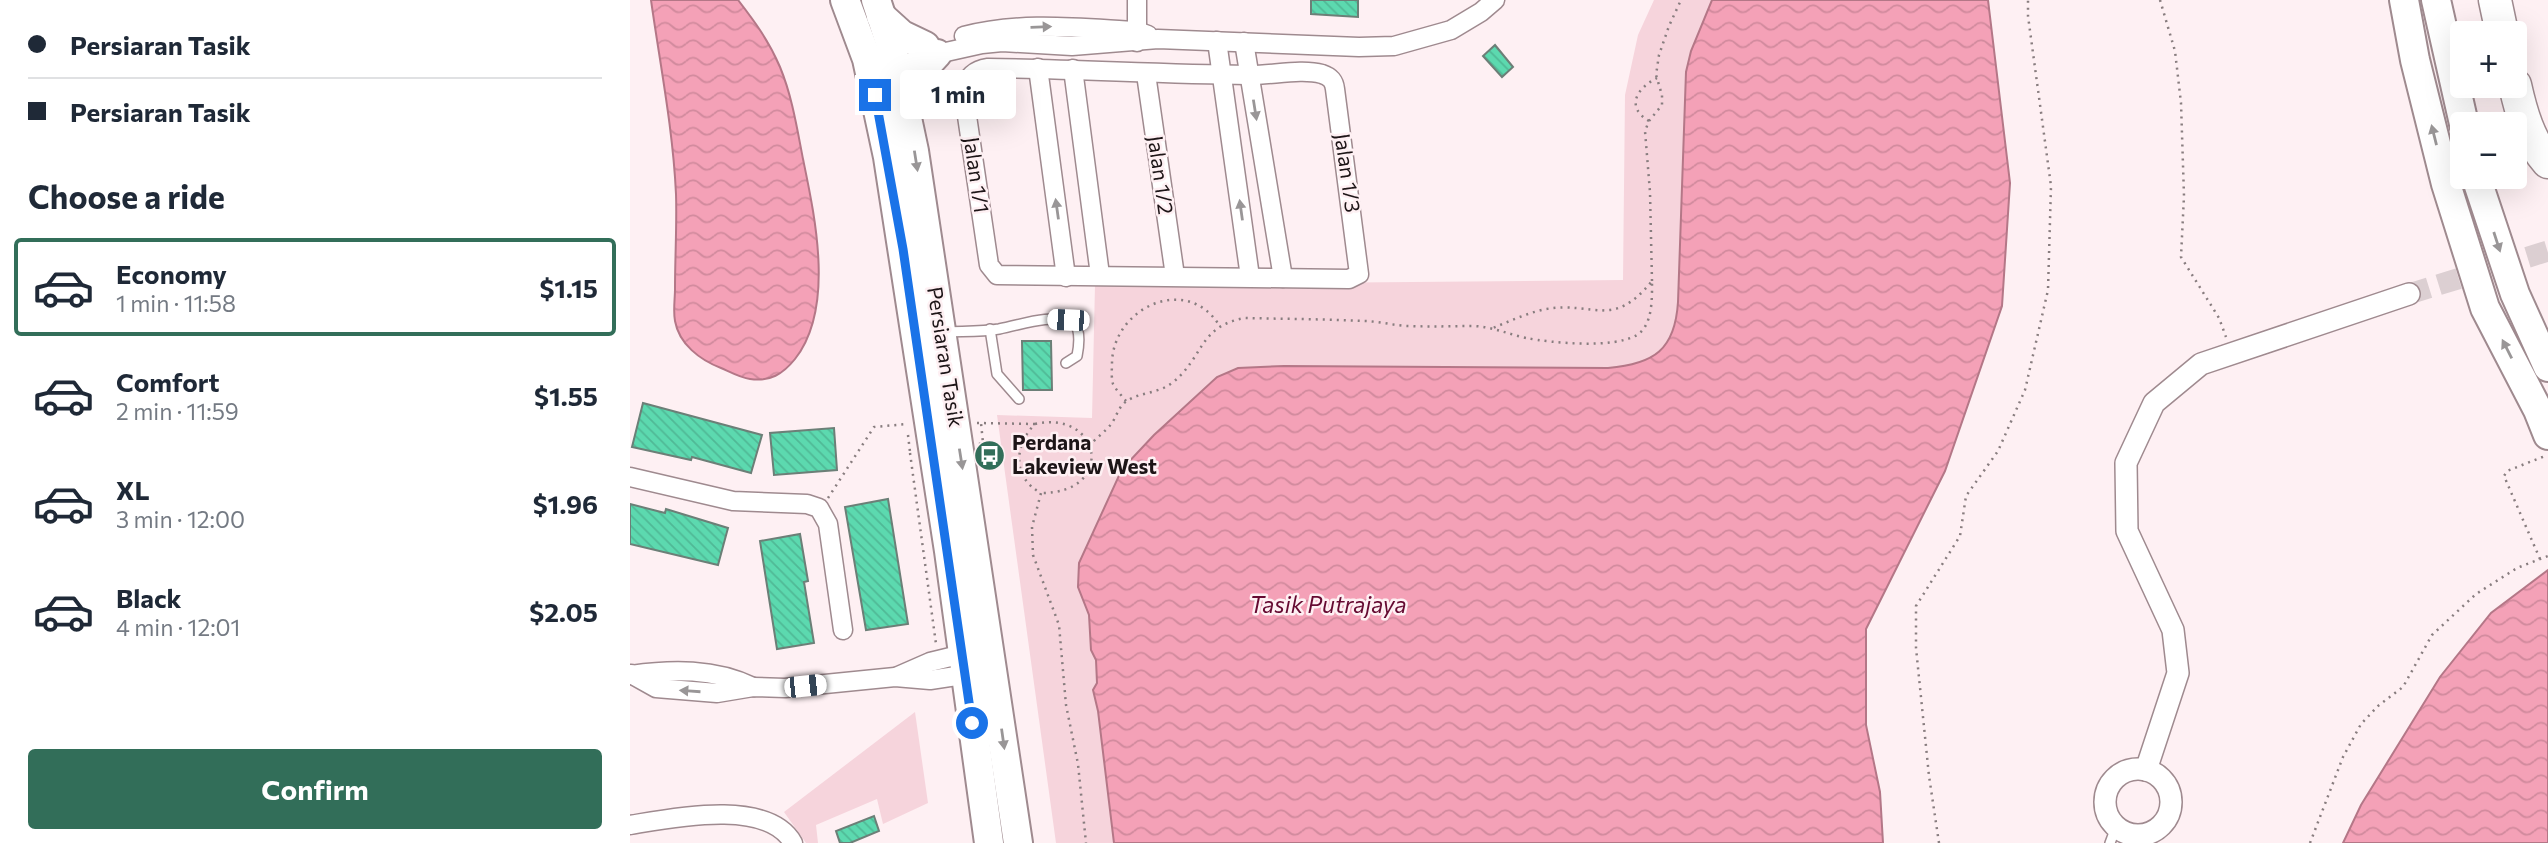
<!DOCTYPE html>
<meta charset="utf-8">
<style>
body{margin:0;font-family:Commissioner,sans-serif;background:#f2f2f3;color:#1f2937;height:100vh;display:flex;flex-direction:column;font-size:26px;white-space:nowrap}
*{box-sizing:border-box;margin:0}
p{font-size:23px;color:#747a83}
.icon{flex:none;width:38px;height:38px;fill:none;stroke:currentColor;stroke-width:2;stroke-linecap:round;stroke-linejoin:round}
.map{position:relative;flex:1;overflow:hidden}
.side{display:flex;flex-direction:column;background:#fff;width:630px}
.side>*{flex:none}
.top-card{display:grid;align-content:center;height:154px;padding:0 28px;background:#fff}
.fabs{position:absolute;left:1820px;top:21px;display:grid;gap:14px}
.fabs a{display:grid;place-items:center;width:77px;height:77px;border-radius:7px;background:#fff;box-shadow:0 7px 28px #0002;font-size:35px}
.end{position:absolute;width:32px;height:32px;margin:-16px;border:9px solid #1a73e8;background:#fff;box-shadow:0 0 0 4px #fff}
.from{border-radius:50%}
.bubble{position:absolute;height:49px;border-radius:7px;background:#fff;box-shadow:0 7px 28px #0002;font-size:23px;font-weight:700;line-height:49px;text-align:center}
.car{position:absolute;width:21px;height:42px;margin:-21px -10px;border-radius:9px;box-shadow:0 0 5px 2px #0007;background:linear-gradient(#fff 24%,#345 0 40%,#fff 0 76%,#345 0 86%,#fff 0)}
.top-card b{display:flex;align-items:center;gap:24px;height:66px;font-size:26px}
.top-card b+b{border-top:2px solid #e0e1e3}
.top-card i{width:18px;height:18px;background:#1f2937}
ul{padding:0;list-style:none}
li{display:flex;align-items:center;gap:21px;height:98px;margin:0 14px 10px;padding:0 14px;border:4px solid transparent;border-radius:7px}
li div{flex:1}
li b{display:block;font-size:26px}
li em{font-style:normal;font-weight:700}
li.current{border-color:#326e59}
li>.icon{width:63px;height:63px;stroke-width:1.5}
h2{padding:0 28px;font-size:32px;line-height:84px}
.primary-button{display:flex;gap:14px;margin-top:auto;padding:14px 28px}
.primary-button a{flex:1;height:80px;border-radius:7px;background:#326e59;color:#fff;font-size:28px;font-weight:700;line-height:80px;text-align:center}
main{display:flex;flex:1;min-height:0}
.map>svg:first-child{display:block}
</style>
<main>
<section class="side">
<div class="top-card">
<b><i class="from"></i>Persiaran Tasik</b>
<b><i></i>Persiaran Tasik</b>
</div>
<h2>Choose a ride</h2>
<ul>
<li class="current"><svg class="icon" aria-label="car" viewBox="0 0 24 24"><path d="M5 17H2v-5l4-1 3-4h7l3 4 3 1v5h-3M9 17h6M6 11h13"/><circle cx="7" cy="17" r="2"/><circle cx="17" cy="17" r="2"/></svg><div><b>Economy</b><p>1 min · 11:58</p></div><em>$1.15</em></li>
<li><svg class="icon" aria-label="car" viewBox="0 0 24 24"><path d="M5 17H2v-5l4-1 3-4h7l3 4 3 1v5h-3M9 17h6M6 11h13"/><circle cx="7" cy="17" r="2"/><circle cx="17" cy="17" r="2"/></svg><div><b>Comfort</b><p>2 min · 11:59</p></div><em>$1.55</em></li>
<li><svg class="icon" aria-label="car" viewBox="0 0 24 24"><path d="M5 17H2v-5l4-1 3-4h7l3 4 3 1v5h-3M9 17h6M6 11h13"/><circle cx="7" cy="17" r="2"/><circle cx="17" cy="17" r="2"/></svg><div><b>XL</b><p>3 min · 12:00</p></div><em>$1.96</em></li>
<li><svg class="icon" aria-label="car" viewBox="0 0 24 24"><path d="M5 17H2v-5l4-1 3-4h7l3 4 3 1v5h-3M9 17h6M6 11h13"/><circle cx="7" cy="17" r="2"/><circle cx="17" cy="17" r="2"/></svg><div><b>Black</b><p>4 min · 12:01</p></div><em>$2.05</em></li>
</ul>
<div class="primary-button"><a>Confirm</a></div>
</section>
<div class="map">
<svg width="1918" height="843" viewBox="0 0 1918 843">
<defs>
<pattern id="water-waves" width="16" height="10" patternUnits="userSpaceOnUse" patternTransform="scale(1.75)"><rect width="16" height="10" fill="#f4a1b7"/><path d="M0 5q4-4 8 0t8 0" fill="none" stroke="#d18a9d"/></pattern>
<pattern id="building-back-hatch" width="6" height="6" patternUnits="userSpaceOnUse" patternTransform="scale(1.75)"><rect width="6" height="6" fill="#5cd9af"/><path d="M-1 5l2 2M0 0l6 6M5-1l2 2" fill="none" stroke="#50b996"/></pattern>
</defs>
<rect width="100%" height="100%" fill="#fef0f3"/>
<g fill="#f6d4dc">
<path d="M1024,0h58l-21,51 -5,21 -8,230c-3,48 -24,62 -70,66l-324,-2 -46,3 -21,8 -63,58 -76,152 11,28 2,35 5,10 1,23 -4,7 5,21 16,132h-58l-59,-428 95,3 3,-133 528,-5 2,-185 13,-60z"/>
<path d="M285,712l13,91 -45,21 -6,-25 -61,26 2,18h-12l-22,-31z"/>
</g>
<g fill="url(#water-waves)" stroke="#b47787" stroke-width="2">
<path d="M21,0h87c17,22 31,41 42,67 12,29 17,61 23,92 12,58 32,149 -8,200 -12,15 -25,23 -45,20 -9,-1 -20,-7 -29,-11 -21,-8 -42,-24 -46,-47 -2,-10 0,-22 0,-32 0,-32 2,-64 1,-95 -3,-65 -16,-130 -25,-194z"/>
<path d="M1082,0h276l22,183 -8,123 -57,165 -79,158v96l14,67 3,51h-769l-16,-132 -5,-21 4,-7 -1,-23 -5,-10 -2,-35 -11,-28 1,-24 43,-94 32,-34 63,-58 21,-9 46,-2 324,2c46,-4 67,-18 70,-66l8,-230 5,-21z"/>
<path d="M1918,570v273h-205l18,-38 79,-128 51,-64z"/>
</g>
<g fill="url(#building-back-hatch)" stroke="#6c7f77" stroke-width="2">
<path d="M681,0h47v17l-47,-3z"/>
<path d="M865,45l18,22 -11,10 -19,-21z"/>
<path d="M392,341h29l1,49h-29z"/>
<path d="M13,403l119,32 -11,38 -59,-16 -1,3 -59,-13z"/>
<path d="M204,428l3,42 -63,5 -4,-42z"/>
<path d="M258,499l20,125 -42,6 -21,-123z"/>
<path d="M0,504l35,9 1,-4 62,19 -10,37 -88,-21z"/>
<path d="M170,534l8,47 -4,1 10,61 -37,6 -17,-108z"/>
<path d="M244,816l5,15 -29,12h-10l-4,-12z"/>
</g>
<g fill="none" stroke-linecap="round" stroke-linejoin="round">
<path stroke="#dccfd2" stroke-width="21" stroke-dasharray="21 10" stroke-linecap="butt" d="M1779,294l139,-43"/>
<defs>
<g id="service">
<path d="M360,329l7,45 22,25"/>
<path d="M314,332c18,-1 37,0 55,-3 26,-5 48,-15 75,-7 7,9 5,24 3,34l-11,7"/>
<path d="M1480,843l6,-16"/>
<path d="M1513,843l3,-9"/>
</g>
<g id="minor">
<path d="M334,36c57,-15 115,-8 173,-5l11,4"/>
<path d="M587,41l33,236"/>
<path d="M507,42v-42"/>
<path d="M614,42l39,236"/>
<path d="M358,68c86,1 172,6 259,7 22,1 54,-7 75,-1 9,3 12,7 13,15l24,185 -10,5 -352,-4 -8,-10 -26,-176c5,-12 11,-19 25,-21z"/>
<path d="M408,68l28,209"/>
<path d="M258,69l49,-15 45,-10 20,-2 70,4 86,-7 201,8 35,-1 57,-16 30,-18 14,-12"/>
<path d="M443,69l27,206"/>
<path d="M516,74l29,202"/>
<path d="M0,477l103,24 74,3 12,4 9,16 15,106"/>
<path d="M1,674l25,14 61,5 36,-6 32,1 110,-11 35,3 46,-7"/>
<path d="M0,675c41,-6 85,-7 123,12"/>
<path d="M268,676l32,-14 41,-10"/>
<path d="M0,825c42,-7 138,-27 163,18"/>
</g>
<g id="tertiary">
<circle cx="1508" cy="802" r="33"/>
<path d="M1516,770l32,-97 -5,-43 -46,-99 -1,-68 28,-60 47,-39 208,-70"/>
</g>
<g id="primary">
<path d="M215,0l22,59 21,98 61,394 40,292"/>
<path d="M246,0l17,52 21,99 104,692"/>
<path d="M1774,0l11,60 31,124 39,124 53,102 10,25"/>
<path d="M1806,0l28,124"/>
<path d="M251,16l21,19 23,11"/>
<path d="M277,110l18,-43 12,-13"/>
<path d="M1846,177l39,117 33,73"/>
</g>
<g id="motorway">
<path d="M1865,0l7,33"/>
<path d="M1885,85c6,27 14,56 33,77"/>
</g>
</defs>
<use href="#service" stroke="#9f8a8f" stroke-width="12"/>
<use href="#minor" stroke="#9f8a8f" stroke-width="21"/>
<use href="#tertiary" stroke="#9f8a8f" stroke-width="24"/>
<use href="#primary" stroke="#9f8a8f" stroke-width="32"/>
<use href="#motorway" stroke="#9f8a8f" stroke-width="35"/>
<g stroke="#887d7f" stroke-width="2.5" stroke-dasharray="2 5" stroke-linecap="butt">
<path d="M1530,0l15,51 6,52 3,93 -3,61 38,61 7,19"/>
<path d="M1019,121c-24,-14 -12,-33 8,-43"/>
<path d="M1022,281l-2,-89 -5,-61 4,-10 13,-16v-10l-6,-20 3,-20 10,-29 12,-26"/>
<path d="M496,401c-4,-5 -10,-11 -13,-17 -2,-7 -1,-15 -1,-22 2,-55 75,-88 107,-37"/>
<path d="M347,423l58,1c-21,21 -23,54 6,69l-9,34 1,28 26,70 7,80 12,59 8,79"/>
<path d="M405,424c66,-15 82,69 6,69"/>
<path d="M278,435l2,17"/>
<path d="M349,444l4,-1 -2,-20"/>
<path d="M459,446c7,-8 17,-15 23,-23 5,-8 7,-17 15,-22 13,-9 30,-7 45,-18 32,-25 26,-57 73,-65 39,1 79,1 118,3 16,0 32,5 47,5 22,1 43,0 64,0 19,1 34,8 52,12 27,5 87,11 111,-3 16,-10 15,-37 15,-54 -40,49 -57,20 -106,28 -19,4 -36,12 -53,19"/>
<path d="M280,453l26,191"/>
<path d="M198,498l46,-71 33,-3"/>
<path d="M1910,559l-36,-83 3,-5 38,-15"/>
<path d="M1309,843l-10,-67 -13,-128v-42l44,-70 6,-40 32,-45 27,-61 23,-100 3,-104 -23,-170v-16"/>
<path d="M1680,843l33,-86 18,-33 17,-18 25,-19 29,-52 44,-41 41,-26 31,-12"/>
</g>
<use href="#service" stroke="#fff" stroke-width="9"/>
<use href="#minor" stroke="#fff" stroke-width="18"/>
<use href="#tertiary" stroke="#fff" stroke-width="21"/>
<use href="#primary" stroke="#fff" stroke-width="28"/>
<use href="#motorway" stroke="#fff" stroke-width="32"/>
</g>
<defs><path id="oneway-solid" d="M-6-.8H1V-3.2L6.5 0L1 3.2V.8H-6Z" transform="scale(1.75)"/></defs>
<g fill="#999697">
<use href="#oneway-solid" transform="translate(411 27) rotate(-2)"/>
<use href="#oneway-solid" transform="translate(625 110) rotate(81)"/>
<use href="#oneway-solid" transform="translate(1804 135) rotate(-104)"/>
<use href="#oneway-solid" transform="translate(286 161) rotate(81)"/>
<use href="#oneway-solid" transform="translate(427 209) rotate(-98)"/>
<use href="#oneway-solid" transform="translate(611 210) rotate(-98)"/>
<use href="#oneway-solid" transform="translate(1867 242) rotate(72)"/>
<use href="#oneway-solid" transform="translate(1877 349) rotate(-117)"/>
<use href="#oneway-solid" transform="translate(331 459) rotate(81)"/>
<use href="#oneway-solid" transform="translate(60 691) rotate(-176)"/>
<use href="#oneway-solid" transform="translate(373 739) rotate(82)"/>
</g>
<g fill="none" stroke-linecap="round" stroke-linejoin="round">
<path stroke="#1a73e8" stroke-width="9" d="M245,95l28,154 69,474"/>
</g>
<defs>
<symbol id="bus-disc" viewBox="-11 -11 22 22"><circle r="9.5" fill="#326e59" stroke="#fef0f3"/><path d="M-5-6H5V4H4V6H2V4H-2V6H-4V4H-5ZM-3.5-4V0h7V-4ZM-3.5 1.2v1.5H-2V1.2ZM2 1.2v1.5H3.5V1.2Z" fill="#fff"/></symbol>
</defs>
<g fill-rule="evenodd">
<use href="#bus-disc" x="342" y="438" width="35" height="35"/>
</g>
<g text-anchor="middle" stroke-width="5" stroke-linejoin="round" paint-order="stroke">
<g font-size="21" fill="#1d1517" stroke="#fef0f3">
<text transform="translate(717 173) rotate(82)" y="7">Jalan 1/3</text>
<text transform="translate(346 175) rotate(82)" y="7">Jalan 1/1</text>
<text transform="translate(530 175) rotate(82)" y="7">Jalan 1/2</text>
<text transform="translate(315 357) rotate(81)" y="7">Persiaran Tasik</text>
</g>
<g font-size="21" font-weight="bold" fill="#1d1517" stroke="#fef0f3" text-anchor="start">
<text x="382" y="450">Perdana<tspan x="382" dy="24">Lakeview West</tspan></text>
</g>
<g font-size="23" font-style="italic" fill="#650931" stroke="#fef0f3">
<text x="698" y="613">Tasik Putrajaya</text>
</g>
</g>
</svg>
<div class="fabs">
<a>+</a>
<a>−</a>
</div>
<i class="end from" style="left:342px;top:723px"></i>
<i class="end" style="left:245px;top:95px"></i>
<div class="bubble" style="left:270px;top:70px;width:116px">1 min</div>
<i class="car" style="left:438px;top:320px;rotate:272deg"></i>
<i class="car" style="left:175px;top:686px;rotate:84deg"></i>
</div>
</main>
